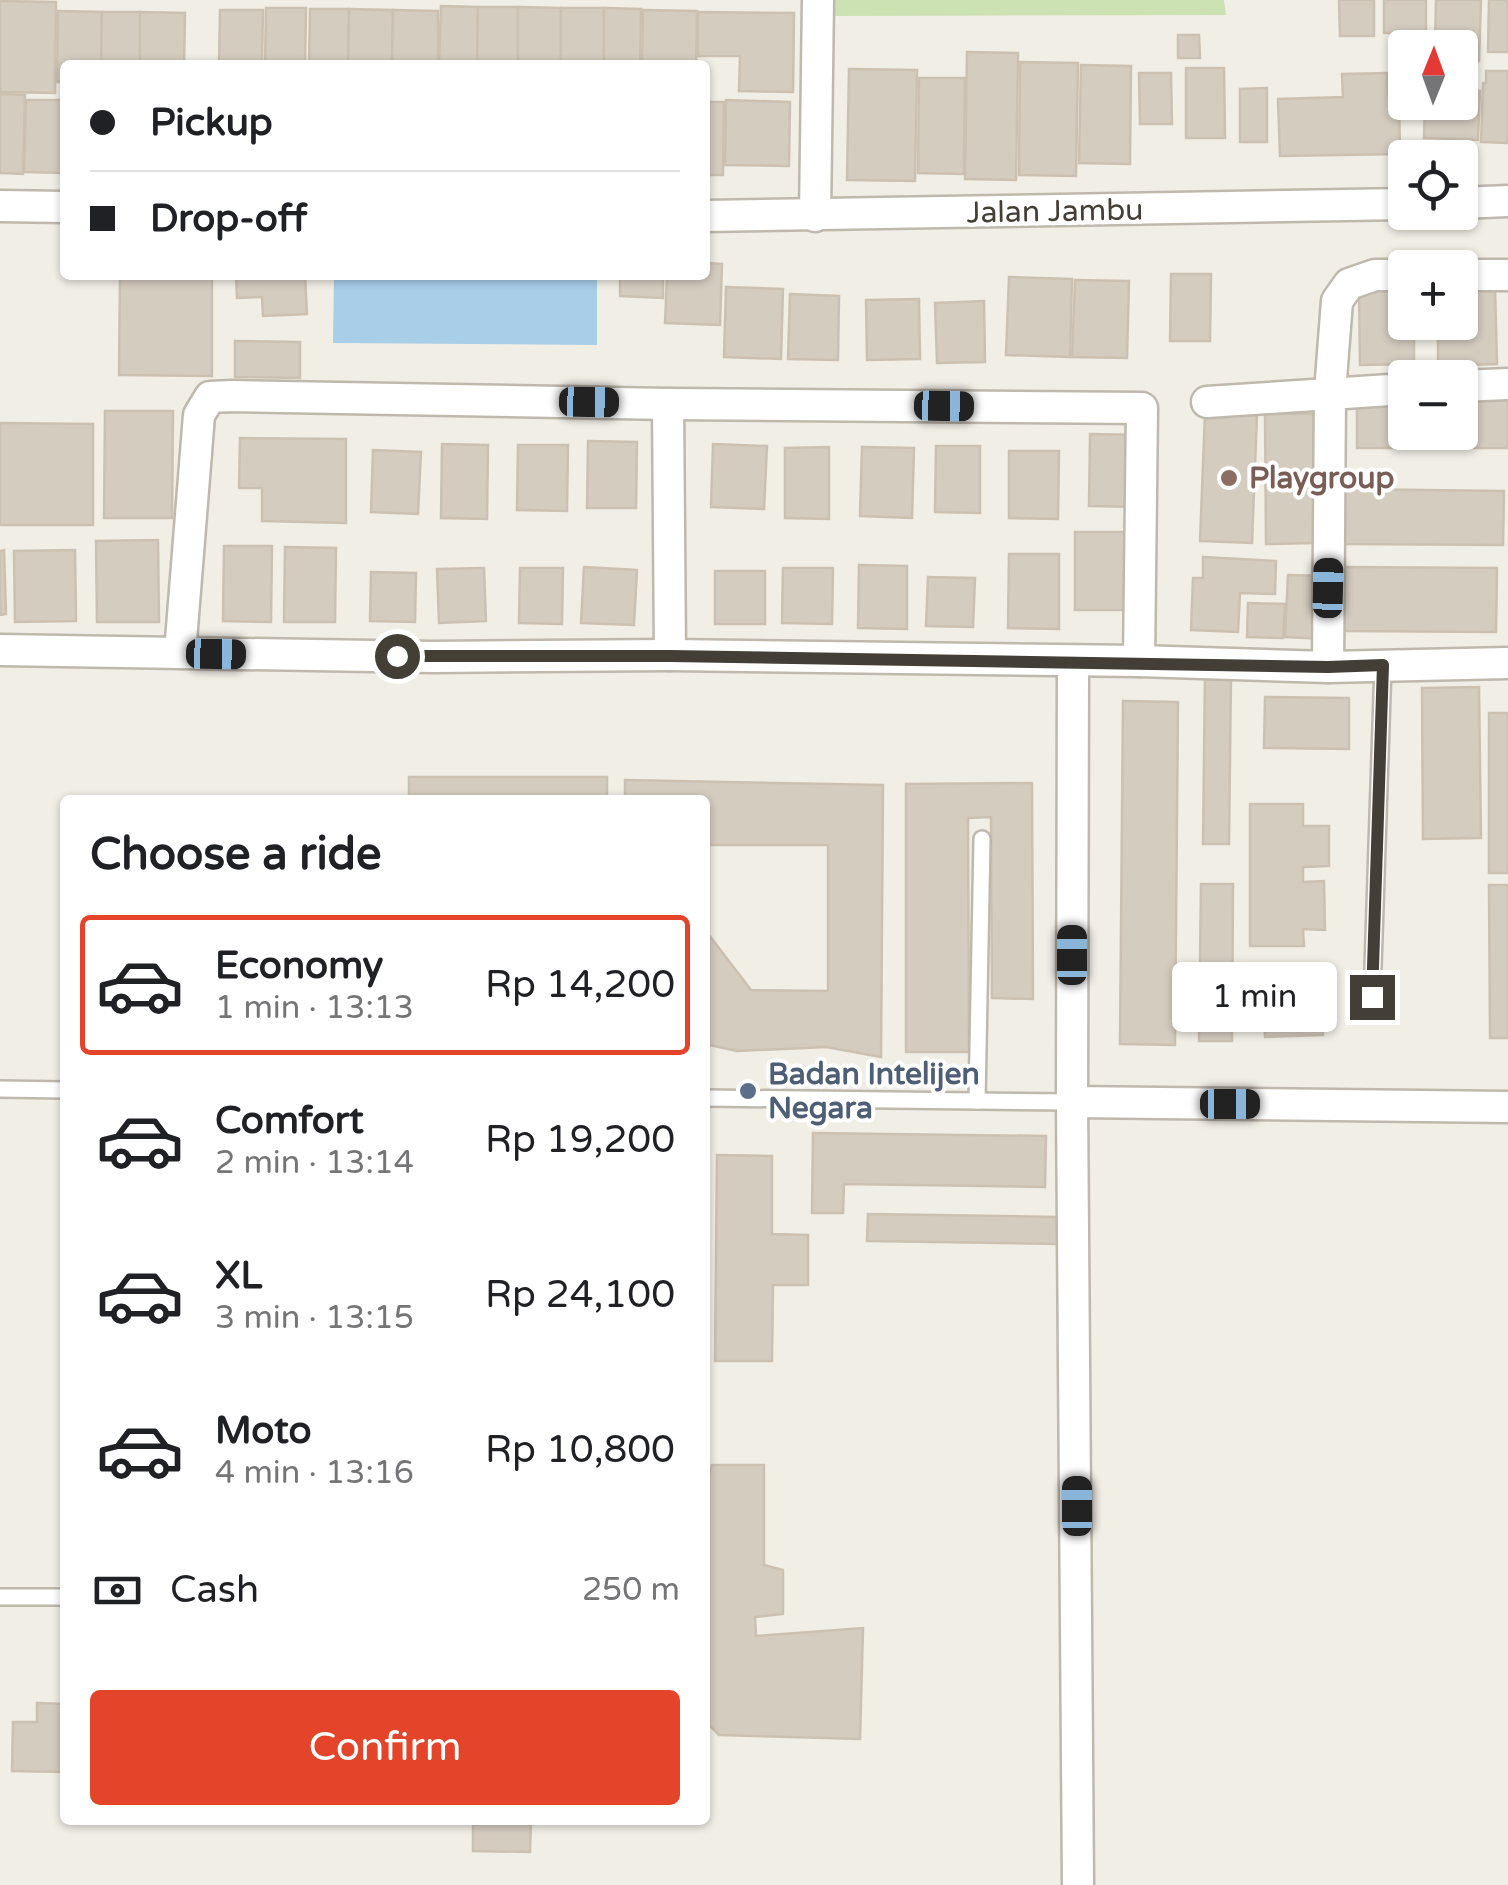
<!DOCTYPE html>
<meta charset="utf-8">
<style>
body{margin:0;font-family:"Varela Round",sans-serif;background:#f6f6f6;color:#202124;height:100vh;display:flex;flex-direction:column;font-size:38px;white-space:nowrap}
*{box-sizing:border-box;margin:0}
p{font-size:32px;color:#757577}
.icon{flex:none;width:55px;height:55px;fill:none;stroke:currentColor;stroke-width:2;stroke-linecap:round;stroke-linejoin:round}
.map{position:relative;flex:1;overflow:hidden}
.panel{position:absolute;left:60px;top:795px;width:650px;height:1030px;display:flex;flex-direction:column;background:#fff;border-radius:10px;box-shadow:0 2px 8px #0004}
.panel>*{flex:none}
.hud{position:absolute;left:60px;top:60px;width:650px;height:220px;border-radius:10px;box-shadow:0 2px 8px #0004;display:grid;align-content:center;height:220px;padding:0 30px;background:#fff}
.needle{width:65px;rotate:1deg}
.tools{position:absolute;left:1388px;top:30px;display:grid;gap:20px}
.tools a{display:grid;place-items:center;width:90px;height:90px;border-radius:10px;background:#fff;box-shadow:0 2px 8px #0004;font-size:50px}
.end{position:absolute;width:45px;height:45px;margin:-22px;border:12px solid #433e36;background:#fff;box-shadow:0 0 0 5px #fff}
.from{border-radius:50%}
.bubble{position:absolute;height:70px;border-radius:10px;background:#fff;box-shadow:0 2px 8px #0004;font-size:32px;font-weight:600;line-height:70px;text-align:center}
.car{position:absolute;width:30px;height:60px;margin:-30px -15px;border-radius:12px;box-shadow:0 0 8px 2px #0007;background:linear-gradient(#222 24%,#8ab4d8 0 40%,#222 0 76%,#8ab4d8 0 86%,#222 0)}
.hud b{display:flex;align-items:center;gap:35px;height:95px;font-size:38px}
.hud b+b{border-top:2px solid #e0e0e0}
.hud i{width:25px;height:25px;background:#202124}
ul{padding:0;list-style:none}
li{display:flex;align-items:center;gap:30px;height:140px;margin:0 20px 15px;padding:0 10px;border:5px solid transparent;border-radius:10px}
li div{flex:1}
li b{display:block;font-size:38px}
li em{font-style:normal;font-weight:600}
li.active{border-color:#e4452a}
li>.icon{width:90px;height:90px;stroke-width:1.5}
h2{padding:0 30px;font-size:45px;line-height:120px}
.pay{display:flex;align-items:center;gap:25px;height:110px;padding:0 30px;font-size:38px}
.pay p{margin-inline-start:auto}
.button{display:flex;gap:20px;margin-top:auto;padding:20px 30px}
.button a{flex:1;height:115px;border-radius:10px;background:#e4452a;color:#fff;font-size:40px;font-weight:600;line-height:115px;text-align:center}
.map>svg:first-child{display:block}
</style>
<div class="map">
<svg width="1508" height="1885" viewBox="0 0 1508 1885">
<rect width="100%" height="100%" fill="#f1eee6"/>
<path fill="#cde2b3" d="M831,0h393l2,15 -395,1z"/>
<path fill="#a8cee8" d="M334,275l263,3v67l-264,-2z"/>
<g fill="#d5ccc0" stroke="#ccc1b1" stroke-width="2.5" fill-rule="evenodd">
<path d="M1339,0h35v36h-34z"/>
<rect x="1384" y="0" width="42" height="33"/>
<path d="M1436,0h45l-2,61 -19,-1v-12h-25z"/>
<path d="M1489,0h19v52h-20z"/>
<path d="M0,1l56,1 -1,91 -55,-1z"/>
<path d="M441,6l37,1 -1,58h-38z"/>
<path d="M478,7h40v58h-41z"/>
<path d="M518,7l43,1v57h-43z"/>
<path d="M266,8h40l-1,57h-40z"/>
<rect x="561" y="8" width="43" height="57"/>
<path d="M604,8l37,1 -1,56h-36z"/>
<path d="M310,9h39l-1,56h-39z"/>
<path d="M349,9l44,1 -1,55h-44z"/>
<path d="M220,10h43l-1,55h-43z"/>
<path d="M393,10l45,1v54h-46z"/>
<path d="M643,10l54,1 -1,54h-54z"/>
<path d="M58,11l44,1 -1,53h-36v17h-8z"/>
<path d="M102,12h38v53h-39z"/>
<path d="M140,12l45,1 -1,52h-44z"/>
<path d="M698,12l96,1 -1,79 -54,-1 1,-35h-42z"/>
<path d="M1178,35h21l1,23h-22z"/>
<path d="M967,52l51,1 -2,127 -51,-1z"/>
<path d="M1020,62l58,1 -2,113 -57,-1z"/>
<path d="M1081,65l50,1 -1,98 -51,-1z"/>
<path d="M1186,68h38l1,70h-39z"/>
<path d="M849,69l68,1 -2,111 -68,-1z"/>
<path d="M1486,71h22v72l-27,-1 2,-59h3z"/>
<path d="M1139,73h32l1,51h-32z"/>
<path d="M1387,73l1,23h11l1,58 -120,2 -2,-57 65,-2 -1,-23z"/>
<path d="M919,78h46l-1,96 -46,-1z"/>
<path d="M1267,88v54h-27v-53z"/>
<path d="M1460,90l20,1 -2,49 -54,-2 1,-36h35z"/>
<path d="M0,94l25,1 -2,79 -23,-1z"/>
<path d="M26,100h39v73l-41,-1z"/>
<path d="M726,100l64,2 -1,64 -64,-1z"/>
<path d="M705,102h19l-1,73h-18z"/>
<path d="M705,263l17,1 -2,61 -55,-2 2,-48h38z"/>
<path d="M1171,274h40l-1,67h-40z"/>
<path d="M120,275h92v101l-93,-1z"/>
<path d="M236,275h69l2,39 -44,2 -1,-19 -25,1z"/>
<path d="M620,275h43v23l-43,-2z"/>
<path d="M1009,277l63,2 -2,78 -64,-2z"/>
<path d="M1075,280l54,1 -2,77 -55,-1z"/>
<path d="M1359,286h46v36h9v42l-54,1z"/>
<path d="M1495,286l2,78 -59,2v-44h22v-35z"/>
<path d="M726,287l57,2 -2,70 -57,-2z"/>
<path d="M790,294l49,2 -1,64 -50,-1z"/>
<path d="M919,299l1,60 -53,1 -1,-60z"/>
<path d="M984,301l1,61 -48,1 -2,-60z"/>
<path d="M235,341l65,1v36l-65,-1z"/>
<path d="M1460,392h48v56h-151v-55h48v39h55z"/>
<path d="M105,411h68l-1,107h-68z"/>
<path d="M1205,413l52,2 -5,128 -52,-2z"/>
<path d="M1265,414h50l1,129 -50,1z"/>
<path d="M0,423l93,1v101h-93z"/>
<path d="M1090,434l49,1 -1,72 -49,-1z"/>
<path d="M240,438l106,1v84l-84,-2v-33h-23z"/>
<path d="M588,441l49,1 -1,66h-49z"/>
<path d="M442,444l46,1 -1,74 -46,-1z"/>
<path d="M713,444l54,2 -3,63 -53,-2z"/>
<path d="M518,445h50l-1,66 -50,-1z"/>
<path d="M936,446h44v67l-45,-1z"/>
<path d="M829,447v72l-44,-1v-70z"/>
<path d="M862,447l52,1 -2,70 -52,-2z"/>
<path d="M373,450l48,2 -3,62 -47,-2z"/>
<path d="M1009,451h50l-1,68 -49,-1z"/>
<path d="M1344,489l160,2 -1,54 -159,-1z"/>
<rect x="1075" y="532" width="50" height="78"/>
<path d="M158,540l1,82h-62l-1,-81z"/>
<path d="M224,546h48l-1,76 -48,-1z"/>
<path d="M285,547l51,1 -1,74h-51z"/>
<path d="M4,550l2,64 -6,1v-64z"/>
<path d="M75,550l1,71 -61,1 -1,-71z"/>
<path d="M1009,554h50v75l-51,-1z"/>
<path d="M1203,557l73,4 -1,33 -35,-1 -2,39 -47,-2 2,-52h10z"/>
<path d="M859,565l48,1v63l-49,-1z"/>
<path d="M584,567l53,3 -3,55 -53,-2z"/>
<path d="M1343,567l154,1 -1,64 -153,-1z"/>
<path d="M484,568l2,53 -47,2 -2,-54z"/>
<path d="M520,568h43l-1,56 -43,-1z"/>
<path d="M783,568h50l-1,56 -50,-1z"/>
<rect x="715" y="571" width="50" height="53"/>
<path d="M371,572l45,1 -1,49 -45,-1z"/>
<path d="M1288,575l40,1 -3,63 -40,-2z"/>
<path d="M928,577l47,1 -2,49 -47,-1z"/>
<path d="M1248,603l37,1 -2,34 -36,-1z"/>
<path d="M1205,675l26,1 -2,168h-26z"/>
<path d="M1479,687l2,151 -58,1 -1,-151z"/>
<path d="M1265,697l84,1v51l-85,-1z"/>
<path d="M1123,701l55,1 -3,343 -55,-1z"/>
<rect x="1489" y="713" width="19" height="160"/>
<rect x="409" y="777" width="198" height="23"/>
<path d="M625,780l258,5 -2,272 -55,-10 -89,4 -32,-7v-244h-80zM709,845h119v146l-77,-1 -42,-55z"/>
<path d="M1032,783l1,216 -41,-1 -1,-181 -23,1 1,234h-63v-268z"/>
<path d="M1250,804h53v22h26v40l-26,1v15l21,-1 1,49 -22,-1 1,17h-54z"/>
<path d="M1201,884h32l-1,157h-33z"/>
<path d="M1489,885h19v153h-18z"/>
<path d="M1321,983l2,52 -58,2 -2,-52z"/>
<path d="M813,1133l233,3 -1,51 -201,-3 -1,29h-31z"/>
<path d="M717,1155l55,1v78l36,1v50h-35l-1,76h-57z"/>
<path d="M868,1214l191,3 -1,27 -191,-3z"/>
<path d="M712,1465h52v100l19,5v44l-28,3 1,19 107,-8 -3,111 -141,-4 -14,-14v-235z"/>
<path d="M37,1703l28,1v68l-53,-1 1,-49h24z"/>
<path d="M473,1820h58l-1,32 -57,-1z"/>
</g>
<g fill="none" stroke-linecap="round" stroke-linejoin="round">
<defs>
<g id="service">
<path d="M1372,997l11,-332"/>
<path d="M0,1089l65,1"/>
<path d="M705,1098l367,4"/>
<path d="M977,1101l5,-262"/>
<path d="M0,1597h65"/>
</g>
<g id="minor">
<path d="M1460,203l48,-2"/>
<path d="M0,206l65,1"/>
<path d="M705,216l700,-12"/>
<path d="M815,216l3,-216"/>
<path d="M1460,275h48"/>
<path d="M1460,386l48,-2"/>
<path d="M1207,402l198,-13"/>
<path d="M668,404l2,251"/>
<path d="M0,650l433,7 237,-2 469,6 189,6 180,-4"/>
<path d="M180,653l19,-238 11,-18 22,-1 436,8 474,4 -3,253"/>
<path d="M1073,661l-1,441 6,783"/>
<path d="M1328,667l2,-275 7,-91 12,-17 26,-9h30"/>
<path d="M1072,1102l436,5"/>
</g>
</defs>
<use href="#service" stroke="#bfb8ad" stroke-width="20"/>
<use href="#minor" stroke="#bfb8ad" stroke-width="35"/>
<use href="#service" stroke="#fff" stroke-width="15"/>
<use href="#minor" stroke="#fff" stroke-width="30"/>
</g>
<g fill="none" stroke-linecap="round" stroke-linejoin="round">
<path stroke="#433e36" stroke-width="12" d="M397,656h273l658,11 55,-2 -11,332"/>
</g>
<circle fill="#8d6e63" stroke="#fff" stroke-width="4" cx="1229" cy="478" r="10"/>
<circle fill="#5c6f8a" stroke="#fff" stroke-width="4" cx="748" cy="1091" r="10"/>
<g text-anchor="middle" stroke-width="8" stroke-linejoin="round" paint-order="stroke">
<g font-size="30" fill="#433e36" stroke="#fff">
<text transform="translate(1055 211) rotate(-1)" y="10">Jalan Jambu</text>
</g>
<g font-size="30" font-weight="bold" fill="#785e54" stroke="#fff" text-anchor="start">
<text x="1249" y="488">Playgroup</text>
</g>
<g font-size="30" font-weight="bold" fill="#4e5e75" stroke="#fff" text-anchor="start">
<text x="768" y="1084">Badan Intelijen<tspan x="768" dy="34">Negara</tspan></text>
</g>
</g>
</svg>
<div class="tools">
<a><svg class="needle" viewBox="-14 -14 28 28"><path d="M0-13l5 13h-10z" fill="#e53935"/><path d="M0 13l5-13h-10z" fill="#757577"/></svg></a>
<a><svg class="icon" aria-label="locate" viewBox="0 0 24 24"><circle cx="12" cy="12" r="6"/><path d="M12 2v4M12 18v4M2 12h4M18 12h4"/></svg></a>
<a>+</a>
<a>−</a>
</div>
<i class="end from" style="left:397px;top:656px"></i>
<i class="end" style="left:1372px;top:997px"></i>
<div class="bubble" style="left:1172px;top:962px;width:165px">1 min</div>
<i class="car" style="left:589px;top:402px;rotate:91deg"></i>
<i class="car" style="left:944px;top:406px;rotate:91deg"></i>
<i class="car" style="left:1328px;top:588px;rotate:1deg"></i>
<i class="car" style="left:216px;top:654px;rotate:91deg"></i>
<i class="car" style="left:1072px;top:955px;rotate:0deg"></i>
<i class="car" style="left:1230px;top:1104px;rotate:90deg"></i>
<i class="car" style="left:1077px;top:1506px;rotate:0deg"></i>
<div class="hud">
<b><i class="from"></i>Pickup</b>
<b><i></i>Drop-off</b>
</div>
<section class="panel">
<h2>Choose a ride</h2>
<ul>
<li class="active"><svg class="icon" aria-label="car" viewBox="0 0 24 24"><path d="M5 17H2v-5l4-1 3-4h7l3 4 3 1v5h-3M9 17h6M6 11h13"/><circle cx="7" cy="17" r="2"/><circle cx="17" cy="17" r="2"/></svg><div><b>Economy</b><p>1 min · 13:13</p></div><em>Rp 14,200</em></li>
<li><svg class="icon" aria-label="car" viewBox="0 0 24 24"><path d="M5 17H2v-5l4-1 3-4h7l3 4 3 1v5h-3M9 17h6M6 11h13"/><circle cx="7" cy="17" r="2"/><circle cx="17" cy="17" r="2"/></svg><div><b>Comfort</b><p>2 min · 13:14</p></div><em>Rp 19,200</em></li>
<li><svg class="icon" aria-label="car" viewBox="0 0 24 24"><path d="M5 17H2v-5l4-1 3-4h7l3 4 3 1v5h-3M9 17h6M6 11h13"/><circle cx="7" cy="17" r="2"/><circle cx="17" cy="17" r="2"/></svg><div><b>XL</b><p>3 min · 13:15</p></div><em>Rp 24,100</em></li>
<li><svg class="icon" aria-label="car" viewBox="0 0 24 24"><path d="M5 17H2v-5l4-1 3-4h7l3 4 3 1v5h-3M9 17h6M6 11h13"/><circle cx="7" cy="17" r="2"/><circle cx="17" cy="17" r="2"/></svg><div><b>Moto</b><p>4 min · 13:16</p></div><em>Rp 10,800</em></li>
</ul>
<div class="pay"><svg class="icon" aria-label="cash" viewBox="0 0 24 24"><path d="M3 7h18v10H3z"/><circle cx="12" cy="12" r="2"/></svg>Cash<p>250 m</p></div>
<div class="button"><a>Confirm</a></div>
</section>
</div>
